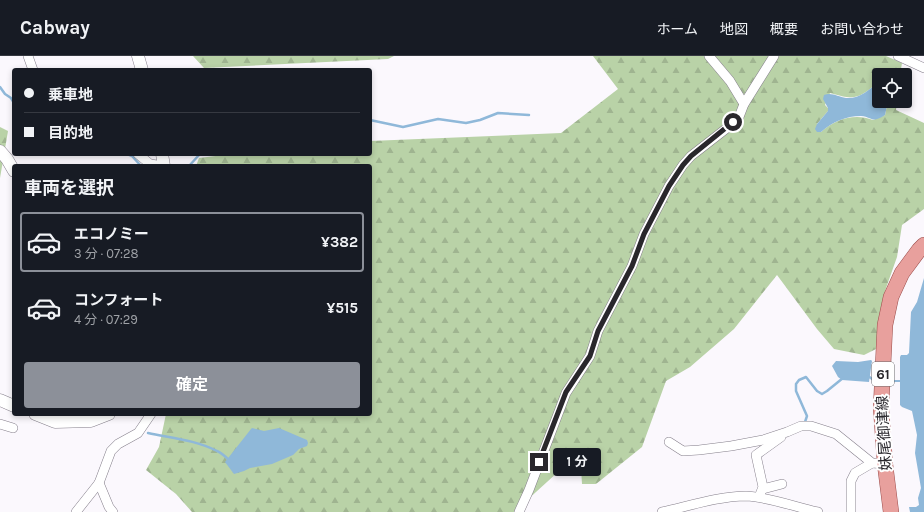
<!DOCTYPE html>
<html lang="ja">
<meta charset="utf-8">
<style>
body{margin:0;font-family:Karla,"Noto Sans JP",sans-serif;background:#242831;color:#f1f3f6;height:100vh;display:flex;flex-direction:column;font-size:15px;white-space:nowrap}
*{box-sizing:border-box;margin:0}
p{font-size:13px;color:#9ea1a6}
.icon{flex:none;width:22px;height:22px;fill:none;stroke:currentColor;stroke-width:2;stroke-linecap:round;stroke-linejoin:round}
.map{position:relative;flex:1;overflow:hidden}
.side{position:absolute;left:12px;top:108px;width:360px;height:252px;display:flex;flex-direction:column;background:#171b24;border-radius:4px;box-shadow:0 2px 6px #0003}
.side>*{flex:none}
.hud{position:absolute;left:12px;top:12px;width:360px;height:88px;border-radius:4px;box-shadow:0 2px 6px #0003;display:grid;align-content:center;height:88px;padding:0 12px;background:#171b24}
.buttons{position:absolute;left:872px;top:12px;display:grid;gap:8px}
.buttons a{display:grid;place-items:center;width:40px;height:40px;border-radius:4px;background:#171b24;box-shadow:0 2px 6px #0003;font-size:20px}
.end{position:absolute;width:18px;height:18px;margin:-9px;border:5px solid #29272c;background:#fff;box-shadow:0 0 0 2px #fff}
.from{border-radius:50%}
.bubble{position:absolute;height:28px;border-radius:4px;background:#171b24;box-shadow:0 2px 6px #0003;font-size:13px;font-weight:700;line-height:28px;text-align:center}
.hud b{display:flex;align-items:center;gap:14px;height:38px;font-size:15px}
.hud b+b{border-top:1px solid #363941}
.hud i{width:10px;height:10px;background:#f1f3f6}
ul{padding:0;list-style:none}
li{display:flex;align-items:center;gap:12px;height:60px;margin:0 8px 6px;padding:0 4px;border:2px solid transparent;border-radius:4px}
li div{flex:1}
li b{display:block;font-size:15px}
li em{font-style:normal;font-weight:700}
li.selected{border-color:#8c9099}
li>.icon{width:36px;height:36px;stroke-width:1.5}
h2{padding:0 12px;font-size:18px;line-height:48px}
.primary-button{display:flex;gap:8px;margin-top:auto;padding:8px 12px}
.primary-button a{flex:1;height:46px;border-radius:4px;background:#8c9099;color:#fff;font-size:16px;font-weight:700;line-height:46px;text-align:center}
header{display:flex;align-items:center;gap:24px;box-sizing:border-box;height:56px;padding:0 20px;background:#171b24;border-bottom:1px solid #363941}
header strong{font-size:19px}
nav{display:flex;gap:22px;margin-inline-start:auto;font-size:14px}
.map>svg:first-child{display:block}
</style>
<header>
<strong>Cabway</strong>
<nav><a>ホーム</a><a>地図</a><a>概要</a><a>お問い合わせ</a></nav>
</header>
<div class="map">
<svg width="924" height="456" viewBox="0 0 924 456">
<defs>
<pattern id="forest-firs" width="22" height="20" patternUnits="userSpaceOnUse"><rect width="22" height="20" fill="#b9d2a7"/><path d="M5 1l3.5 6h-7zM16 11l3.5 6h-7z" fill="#9fb490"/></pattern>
</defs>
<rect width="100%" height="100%" fill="#fbf8fd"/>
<g fill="url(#forest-firs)">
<path d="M193,0h201l-6,3 -184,9z"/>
<path d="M593,0h293l16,7 -2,12h-21v7c-21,16 -22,19 -49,11l-5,12 3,3v3l-11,13 4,8c14,-13 34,-19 52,-12l12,-5 3,-14h9l-1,9 28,13v86l-22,16 -5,32 -12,34 -9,58 -12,6 -30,-6 -17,-20 -40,-54 -43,54 -44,38 -24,14 -24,66 -46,37h-14l-2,-32 -66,60h-322l-16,-18 -30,-24 13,-23 7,-33h204v-248h-174l3,-8 33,-4h138v-13l191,-8 57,-44z"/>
<path d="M0,71l8,4 -8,47z"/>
</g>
<g fill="#8fb8d9">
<path d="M879,26v19h9l-3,14c-14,9 -12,2 -24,1 -15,0 -29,6 -40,16h-4l-2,-3 2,-5 11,-13v-3l-5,-9 1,-4c8,-3 14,2 22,3 14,1 22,-8 33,-16z"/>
<path d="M924,222v234h-14l-1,-5h7l3,-2 -1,-7 3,-10 -6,-35 2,-18 -5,-24 -10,-4 -2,-2v-23h-6v-2h6v-23l1,-2h6l2,-2 2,-41 6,-10z"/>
<path d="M871,304l1,1 -3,21 -27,-2 -4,-3 -6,-11 4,-5 22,1z"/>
<path d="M252,372l12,3 15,-3 28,12 1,3 -1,3 -8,3 -6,6 -21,9 -22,4 -6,3 -10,3 -9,-12 26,-33z"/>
</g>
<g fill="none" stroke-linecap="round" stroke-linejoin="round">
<g stroke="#8fb8d9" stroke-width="2.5">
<path d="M0,31l5,7 6,4 3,5"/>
<path d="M370,64l33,7 35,-8 28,4 14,-3 18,-7 31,2"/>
<path d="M127,98l5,2 9,10"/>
<path d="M280,98h8"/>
<path d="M189,110l10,-11 3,-1"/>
<path d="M868,320l7,5"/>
<path d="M805,366l2,-6 -11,-25v-7l3,-4 7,-3 11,14 5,3 5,-3 16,-13"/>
<path d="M148,377c23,5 48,7 69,18 5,2 9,6 13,10"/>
</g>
<defs>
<g id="minor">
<path d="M28,0l5,14"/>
<path d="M709,0l21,25 14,23"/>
<path d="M898,0l26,12"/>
<path d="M138,98l12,10 14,2"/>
<path d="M0,368l13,4"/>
<path d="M669,386l14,9 16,-1 32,-4 32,-6 24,-8 14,-6h10l25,8 36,29 13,1"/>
<path d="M99,427l10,24 4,5"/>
<path d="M763,433l19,-5"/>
<path d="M759,441l4,-10 -7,-32 25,-18"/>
<path d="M76,456l23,-29 12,-32 7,-7 20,-11 13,-19"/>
<path d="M519,456l10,-22 37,-97 24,-37 8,-25 34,-65 12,-32 25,-48 14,-21 8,-9 36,-28 12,-11 5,-13 30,-48"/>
<path d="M662,456c27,-6 58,-16 84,-16 23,1 49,11 72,16"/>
<path d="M851,456v-31l4,-8 17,-10"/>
</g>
<g id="tertiary">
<path d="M138,0l4,14"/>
<path d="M0,95l7,8 7,12"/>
<path d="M162,98l2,12"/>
<path d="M0,344l14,6"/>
<path d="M35,358l20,8 36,-1 18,-7"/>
</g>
<path id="primary" d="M891,456l-6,-48 -4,-56 4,-83 6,-28 11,-24 17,-23 5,-5"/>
</defs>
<use href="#minor" stroke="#857f8b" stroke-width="10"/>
<use href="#tertiary" stroke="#857f8b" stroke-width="13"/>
<use href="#primary" stroke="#9b4d4b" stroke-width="16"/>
<use href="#minor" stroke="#fff" stroke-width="9"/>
<use href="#tertiary" stroke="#fff" stroke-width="12"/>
<use href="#primary" stroke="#e8a09d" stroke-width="15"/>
</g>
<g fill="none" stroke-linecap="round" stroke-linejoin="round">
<path stroke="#29272c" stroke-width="5" d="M539,406l27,-70 24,-36 8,-25 34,-65 12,-32 25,-48 14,-21 8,-9 42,-34"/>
</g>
<g text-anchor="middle" stroke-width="4" stroke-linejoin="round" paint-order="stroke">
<rect fill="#fff" stroke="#69686b" stroke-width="1" x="872" y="306" width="22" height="24" rx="3"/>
<g font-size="14" font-weight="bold" fill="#29272c">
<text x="883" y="323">61</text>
</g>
<g font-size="15" fill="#29272c" stroke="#fff">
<text transform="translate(884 377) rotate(-93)" y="5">妹尾御津線</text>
</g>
</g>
</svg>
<div class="buttons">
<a><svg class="icon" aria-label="locate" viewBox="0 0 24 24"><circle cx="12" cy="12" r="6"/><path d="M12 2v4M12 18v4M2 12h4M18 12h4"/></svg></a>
</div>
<i class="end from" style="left:733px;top:66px"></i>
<i class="end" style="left:539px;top:406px"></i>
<div class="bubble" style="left:553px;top:392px;width:48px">1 分</div>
<div class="hud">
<b><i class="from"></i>乗車地</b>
<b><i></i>目的地</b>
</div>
<section class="side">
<h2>車両を選択</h2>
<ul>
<li class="selected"><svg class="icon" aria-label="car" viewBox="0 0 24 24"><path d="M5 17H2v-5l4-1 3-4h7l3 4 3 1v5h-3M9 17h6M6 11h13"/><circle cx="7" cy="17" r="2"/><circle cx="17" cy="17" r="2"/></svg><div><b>エコノミー</b><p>3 分 · 07:28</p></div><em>¥382</em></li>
<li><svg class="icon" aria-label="car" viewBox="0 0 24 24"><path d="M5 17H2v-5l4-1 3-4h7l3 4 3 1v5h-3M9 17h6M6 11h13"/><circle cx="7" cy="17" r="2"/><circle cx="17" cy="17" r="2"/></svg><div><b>コンフォート</b><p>4 分 · 07:29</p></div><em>¥515</em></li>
</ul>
<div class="primary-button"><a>確定</a></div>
</section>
</div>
